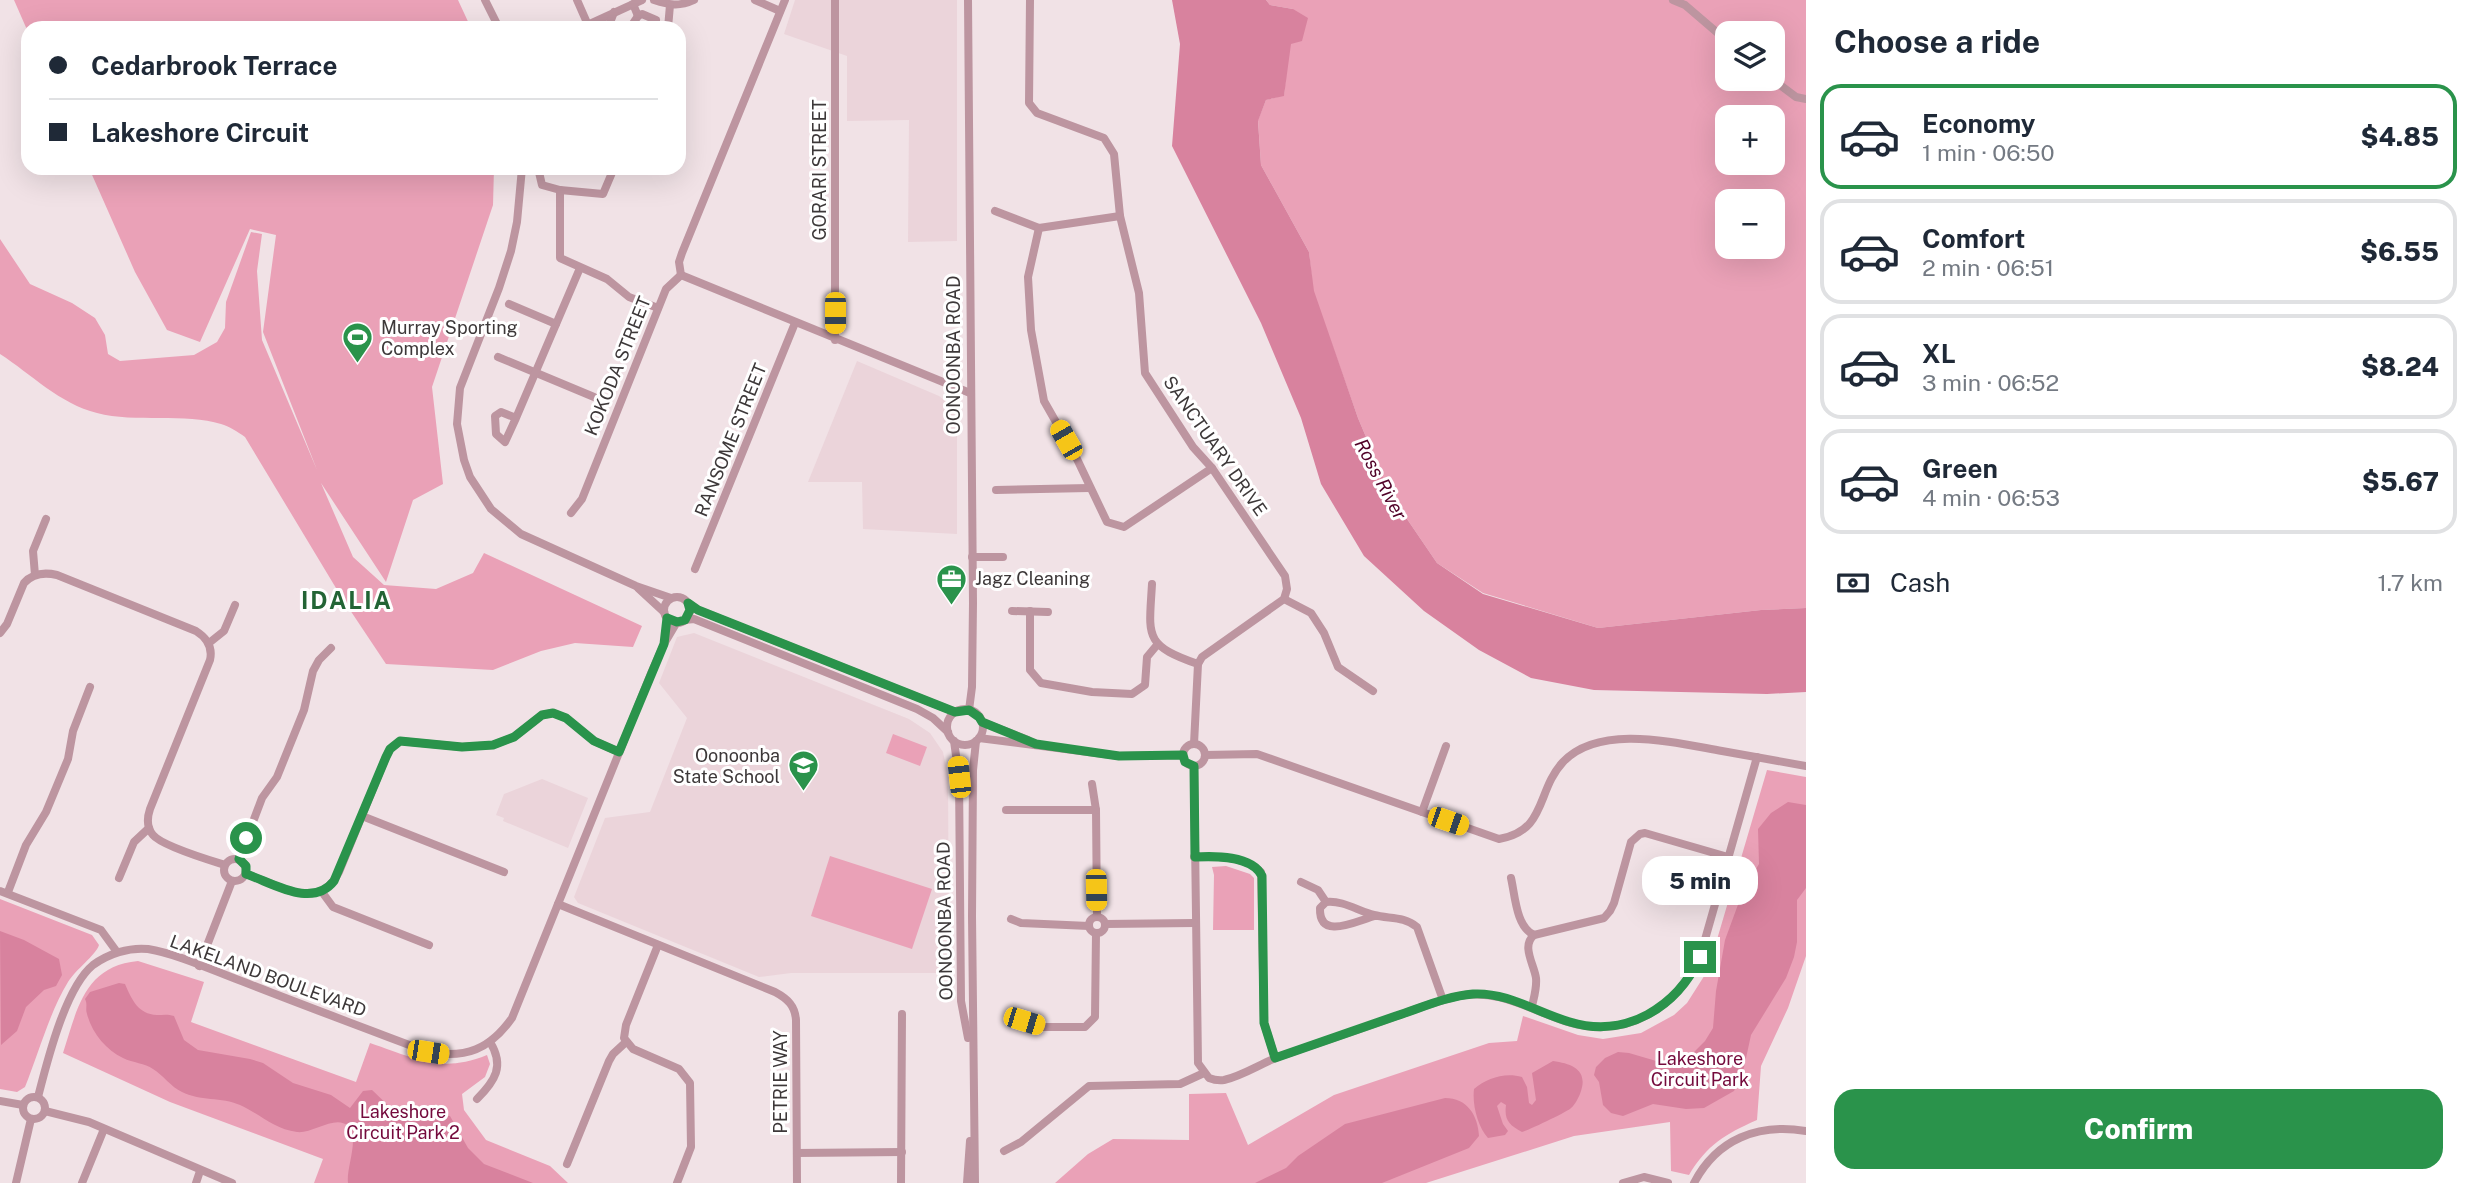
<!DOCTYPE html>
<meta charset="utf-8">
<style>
body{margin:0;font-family:"Public Sans",sans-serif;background:#f6f6f7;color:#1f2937;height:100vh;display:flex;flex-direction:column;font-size:26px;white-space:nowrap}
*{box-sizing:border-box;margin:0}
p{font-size:23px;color:#747a83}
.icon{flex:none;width:38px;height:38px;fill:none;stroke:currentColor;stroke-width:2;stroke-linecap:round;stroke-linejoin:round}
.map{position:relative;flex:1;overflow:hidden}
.panel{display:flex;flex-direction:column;background:#fff;width:665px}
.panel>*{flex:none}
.banner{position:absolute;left:21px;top:21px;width:665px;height:154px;border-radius:21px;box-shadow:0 7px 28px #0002;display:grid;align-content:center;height:154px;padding:0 28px;background:#fff}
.buttons{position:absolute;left:1715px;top:21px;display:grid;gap:14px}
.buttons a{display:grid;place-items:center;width:70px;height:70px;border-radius:14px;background:#fff;box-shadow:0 7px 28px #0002;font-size:35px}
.end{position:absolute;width:32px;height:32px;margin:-16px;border:9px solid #2a934b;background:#fff;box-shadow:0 0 0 4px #fff}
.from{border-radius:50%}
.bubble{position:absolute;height:49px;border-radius:21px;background:#fff;box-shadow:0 7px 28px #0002;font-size:23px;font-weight:800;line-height:49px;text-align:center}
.car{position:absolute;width:21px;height:42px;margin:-21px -10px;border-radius:9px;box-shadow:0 0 5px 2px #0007;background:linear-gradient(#f5c518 24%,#345 0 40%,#f5c518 0 76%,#345 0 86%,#f5c518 0)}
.banner b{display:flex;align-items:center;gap:24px;height:66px;font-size:26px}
.banner b+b{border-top:2px solid #e0e1e3}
.banner i{width:18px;height:18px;background:#1f2937}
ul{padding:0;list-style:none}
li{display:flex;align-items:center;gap:21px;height:105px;margin:0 14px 10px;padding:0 14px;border:4px solid #e0e1e3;border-radius:21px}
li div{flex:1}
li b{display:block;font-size:26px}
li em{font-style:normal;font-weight:800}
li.on{border-color:#2a934b}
li>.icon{width:63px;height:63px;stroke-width:1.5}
h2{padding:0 28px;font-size:32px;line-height:84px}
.pay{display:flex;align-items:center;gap:18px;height:77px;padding:0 28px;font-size:26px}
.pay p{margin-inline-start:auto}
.primary-button{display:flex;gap:14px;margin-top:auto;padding:14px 28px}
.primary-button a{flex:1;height:80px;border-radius:21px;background:#2a934b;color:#fff;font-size:28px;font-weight:800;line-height:80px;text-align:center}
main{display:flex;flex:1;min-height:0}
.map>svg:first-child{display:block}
</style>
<main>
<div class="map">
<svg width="1806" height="1183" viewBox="0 0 1806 1183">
<rect width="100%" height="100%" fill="#f1e2e6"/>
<g fill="#ebd4da">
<path d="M795,0h162v241l-49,1 1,-122 -62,1v-65l-63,-22z"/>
<path d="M857,361l82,35 12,10 6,15v113l-94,-5 -1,-47h-54z"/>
<path d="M694,633l215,86 21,14 13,19 5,23 1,198h-158l-32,4 -181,-74 -4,-6 31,-79 45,-6 37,-94 -28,-35 18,-46z"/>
<path d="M542,779l46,19 -20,50 -65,-27 1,-3 -8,-3 8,-21z"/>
</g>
<g fill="#eaa1b7" fill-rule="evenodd">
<path d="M14,0h444l13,28h-443v4z"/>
<path d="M1266,0h540v608l-45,2 -163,18 -115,-35 -46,-30 -47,-69 -32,-76 -45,-127 -4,-39 -48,-87 -3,-45 8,-20 18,-5 9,-86 -23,-4zM1727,33h46v46h-46zM1727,117h46v46h-46zM1727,201h46v46h-46z"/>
<path d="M89,168h405l-1,37 -61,182 11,97 -30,16 -27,82 -65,-99 32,74 31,28 52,4 37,-16 11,-20 158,73 -9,21 -58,-4 -34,8 -48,19 -107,-6 -44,-66 -97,-161c-7,-5 -16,-11 -24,-13 -35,-11 -86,-1 -124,-11 -37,-9 -66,-39 -97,-59v-115l30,45 42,19 23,15 10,17 3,19 12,7 74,-6 23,-13 8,-14 1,-26 25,-70 11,2 -5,37 5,69 55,130 -54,-138 13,-97 -26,-6 -50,113 -33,-12 -32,-58z"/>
<path d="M893,734l34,13 -7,19 -34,-13z"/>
<path d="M1767,770l39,7v179l-18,52 -27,58 -4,54c-32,14 -50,25 -68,55l-18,-4 -1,-49 -96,14 -148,47h-371l33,-29 25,-15 76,1v-46l37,-1 22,52 86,-50 155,-52 28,-2 6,-25 55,19 25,4 38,-6 33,-18 13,-12 21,-33z"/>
<path d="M830,856l102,33 -20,60 -101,-33z"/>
<path d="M1226,866l24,8 4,4v52h-41l1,-55 -2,-8z"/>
<path d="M0,899l92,36 7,10c-3,10 -24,25 -31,37 -18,29 -30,73 -43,105l-8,5 -17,-3z"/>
<path d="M138,961l66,21 -13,40 165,60 14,-39c45,15 70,31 117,12l3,9 -5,13 -23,17 2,16 22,30 64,26 18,17h-254l9,-24 -153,-57 -107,-49c14,-43 21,-87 75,-92z"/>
</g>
<g fill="#d8829e">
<path d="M1172,0h94l4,5 23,4 15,9 -6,23 -11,3 -7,52 -18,4 -8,21 3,44 48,87 5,39 44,127 32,76 47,69 46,31 115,34 163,-18 45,-2v84l-39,2 -173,-4 -63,-12 -52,-28 -55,-39 -60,-55 -43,-72 -20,-66 -40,-95 -89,-177 8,-102z"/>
<path d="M1788,802l18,3v83l-9,12v42l-3,15 -8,21 -35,57 -8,37 -9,19 -30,17 -18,1 -33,-5 -30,12 -12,-3 -8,-8 -4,-23 -5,-7 2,-8 9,-9 13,-6 11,1 34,10 17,-2 13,-8 12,-12 8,-13 3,-37 9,-51 18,-49 16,-27 -1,-35 13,-16z"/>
<path d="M0,931l24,9 35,19 3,16 -6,11 -12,4 -18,17 -9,24 -16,14z"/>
<path d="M119,983l6,1c7,16 13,30 32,31 6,0 11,-1 17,1l10,24 14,10 52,9 13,4 30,20 38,12 19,13 13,-17 9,-1c19,17 27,32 56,30 8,0 14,-5 22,-4l18,32 16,16 49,19h-185c-2,-16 12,-44 0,-57 -12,-12 -36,8 -51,6 -23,-3 -37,-18 -57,-27 -18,-8 -41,-4 -58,-13 -11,-5 -19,-17 -29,-23 -8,-6 -20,-6 -30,-11 -17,-8 -31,-25 -36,-44 -2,-6 1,-9 -2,-15l5,-7z"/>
<path d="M1553,1061c21,3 36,10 27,33 -2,4 -5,11 -9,14 -2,3 -44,23 -49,24 -13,-7 -18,-12 -16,-27l-5,-3 -4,4 6,18 5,7 -3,4 -17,3c-10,-11 -16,-33 -14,-49 13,-11 31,-17 48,-12l5,10 2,16 3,2 4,-5 -4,-27z"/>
<path d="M1445,1098c22,0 33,17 34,38l-10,12 -87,35h-127l31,-15 12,-12 47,-32z"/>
</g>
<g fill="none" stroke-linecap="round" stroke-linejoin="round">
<g stroke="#bd95a0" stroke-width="8">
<path d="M485,0l14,28"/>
<path d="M577,0l11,25"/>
<path d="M654,0c15,5 25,7 40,0"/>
<path d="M755,0l25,11"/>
<path d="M835,0v340"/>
<path d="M968,0l5,603 -1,84 -3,23"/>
<path d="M1030,0l-1,103 8,10 67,25 10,16 6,62 19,77 6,80 48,74 19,21 73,108 2,13 -3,10 -82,58 -4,7 -4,80"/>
<path d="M1673,0l12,5 42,36"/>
<path d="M633,4l5,12 4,-2 14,6"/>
<path d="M581,28l61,-28"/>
<path d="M608,28l6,-16"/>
<path d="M630,28l8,-12"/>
<path d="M668,28l2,-23"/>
<path d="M1772,79l24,18 10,2"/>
<path d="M522,168l-5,54 -6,29 -12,37 -39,100 -3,36 7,36 6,17 21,32 30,25 115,52 35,12"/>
<path d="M538,168l4,17 18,5v68l47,21 22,18 29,11"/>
<path d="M560,190l43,4 11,-26"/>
<path d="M995,211l44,17 81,-12"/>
<path d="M1039,228l-11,49 3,53 13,71 33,58 30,63 17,5 88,-59"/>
<path d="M681,275l289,118"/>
<path d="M681,275l-2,-13 3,-9 103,-253"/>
<path d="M509,304l47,20"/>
<path d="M498,357l96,40"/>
<path d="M516,418l-15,-6 -6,4 1,18 9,8 11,-24 64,-150"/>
<path d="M996,490l93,-2"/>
<path d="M571,513l11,-14 84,-210 15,-14"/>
<path d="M972,557h31"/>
<path d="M695,569l100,-246"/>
<path d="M35,575l-2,-24 13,-32"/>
<path d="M1152,584c-3,52 -9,61 46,80"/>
<path d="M638,588l26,24"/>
<circle cx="677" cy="610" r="13"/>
<path d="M1284,599l27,14 13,20 14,34 35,24"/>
<path d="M688,603l10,7 257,102"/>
<path d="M1012,611l36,1"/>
<path d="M1030,611v59l11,13 51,9 40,2 13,-9 2,-28 10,-12"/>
<path d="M685,620l9,-1 223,90 16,9 15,14"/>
<path d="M0,633l7,-9 17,-41c9,-10 20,-11 33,-8l139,56c11,7 17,16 14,29l-60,149c-3,9 -3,19 3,26 9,11 56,25 72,30"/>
<path d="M209,643l15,-12 11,-26"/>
<circle cx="965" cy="727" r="18"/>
<path d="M982,722l46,18"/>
<path d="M979,738l140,18 64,-1"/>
<path d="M954,741l5,36 2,224 7,37"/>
<circle cx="1194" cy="755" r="11"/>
<path d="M1205,755l52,-1 242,85c48,-8 37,-48 64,-77 37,-39 113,-19 159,-11 28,5 56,10 84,15"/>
<path d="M1194,766l4,297 11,15c5,2 9,3 15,2 18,-4 36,-16 54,-23 37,-13 74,-25 110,-38 24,-8 47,-18 71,-23 42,-8 74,16 112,27 56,16 106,-16 129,-66l57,-200"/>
<path d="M1092,784l4,26 1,107"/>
<path d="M1006,810h90"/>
<path d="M1422,812l24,-66"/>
<path d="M362,816l142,56"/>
<path d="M1194,857c21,-1 51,-1 67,15l3,151 11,35"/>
<circle cx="235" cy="870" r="11"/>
<path d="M239,859l23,-61 15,-21 27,-67 9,-39 6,-11 12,-12"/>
<path d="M246,874c33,11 72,39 93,-2l47,-115 4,-8 10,-8 62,6 31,-2 21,-8 28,-22 11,-2 13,5 28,23 25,11"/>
<path d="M119,878l15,-36 15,-14"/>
<path d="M1511,878c4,17 5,49 23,57"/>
<path d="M1301,882l17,8 8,12"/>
<path d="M0,891l101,39 16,22"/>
<path d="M8,892l18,-47 20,-33 22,-53 5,-28 17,-44"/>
<path d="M322,892l11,15 96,38"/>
<path d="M558,904l217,88c13,7 20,14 21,28l1,163"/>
<path d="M1375,916c-19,5 -56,25 -55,-8l6,-6c17,-2 32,9 48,13 15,4 30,1 43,12l26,73"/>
<circle cx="1097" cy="925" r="8"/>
<path d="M1011,919l10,4 68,3"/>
<path d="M1105,924l89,-1"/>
<path d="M658,945l-32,80 -2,13 9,11 46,20 11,14 1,64 -14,36"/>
<path d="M199,966l33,-85"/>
<path d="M1532,1006c2,-9 5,-18 4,-28 -2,-14 -15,-32 -2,-43l70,-17 6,-7 4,-8 17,-61 9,-8 5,-1 83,24"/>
<path d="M1024,1021l16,6h45l10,-10 1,-84"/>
<circle cx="34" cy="1108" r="11"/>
<path d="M38,1097c9,-35 27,-109 55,-132 15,-11 36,-18 55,-16 30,5 66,22 96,33 61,24 123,47 184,70 38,7 62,-3 84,-34l140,-347 12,-27 13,-22"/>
<path d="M477,1099c18,-18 28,-33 13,-57"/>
<path d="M0,1101l23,4"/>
<path d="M45,1111l44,11 143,61"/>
<path d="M1004,1151l17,-9 68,-56 91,-2 24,-11"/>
<path d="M797,1153l105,-1"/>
<path d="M567,1164l42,-103 4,-7 13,-12"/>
<path d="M16,1183l15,-64"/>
<path d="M82,1183l22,-54"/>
<path d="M196,1183l4,-12"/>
<path d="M901,1183l1,-169"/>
<path d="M967,1183l3,-42"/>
<path d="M975,1183l-3,-267 1,-146 3,-29"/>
<path d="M1623,1183l21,-6 24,6"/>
<path d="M1694,1183c23,-44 64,-60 112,-52"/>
</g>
</g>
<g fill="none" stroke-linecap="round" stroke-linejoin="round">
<path stroke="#2a934b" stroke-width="9" d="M246,838l-7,21 7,7v8c27,9 66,35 88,7l52,-124 4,-8 10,-8 62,6 31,-2 21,-8 28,-22 11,-2 13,5 28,23 25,11 45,-108 3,-26 10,4 8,-2 5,-10 -2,-7 10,7 257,102 14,-2 10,7 3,5 54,22 83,12 64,-1 2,7 9,4 1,91c19,-1 57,-2 67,19l2,147 11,35c41,-14 81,-28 121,-42 25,-8 51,-20 77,-22 35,-2 65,19 97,28 56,17 107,-15 130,-65"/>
</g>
<defs>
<symbol id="stadium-pin" viewBox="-11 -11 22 30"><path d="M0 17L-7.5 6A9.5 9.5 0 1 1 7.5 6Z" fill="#2a934b" stroke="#fff"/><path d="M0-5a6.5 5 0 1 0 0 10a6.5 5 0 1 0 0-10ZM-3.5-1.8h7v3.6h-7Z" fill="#fff"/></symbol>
<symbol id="office-pin" viewBox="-11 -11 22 30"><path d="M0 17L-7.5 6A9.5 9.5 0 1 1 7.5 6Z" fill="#2a934b" stroke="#fff"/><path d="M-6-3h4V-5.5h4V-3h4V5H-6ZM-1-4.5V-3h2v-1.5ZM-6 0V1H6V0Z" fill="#fff"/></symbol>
<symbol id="school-pin" viewBox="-11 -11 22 30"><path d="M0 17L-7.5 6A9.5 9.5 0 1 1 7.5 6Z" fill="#2a934b" stroke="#fff"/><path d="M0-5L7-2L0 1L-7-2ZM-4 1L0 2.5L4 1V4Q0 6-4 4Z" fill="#fff"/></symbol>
</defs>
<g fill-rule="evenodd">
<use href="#stadium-pin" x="340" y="320" width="35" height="47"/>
<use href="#office-pin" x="934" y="562" width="35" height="47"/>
<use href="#school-pin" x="786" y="748" width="35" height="47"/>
</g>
<g text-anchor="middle" stroke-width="6" stroke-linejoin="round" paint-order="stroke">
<g font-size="18" fill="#3d3839" stroke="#fff">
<text transform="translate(820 170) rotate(-90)" y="6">GORARI STREET</text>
<text transform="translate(954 355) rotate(-90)" y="6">OONOONBA ROAD</text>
<text transform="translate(618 366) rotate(-68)" y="6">KOKODA STREET</text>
<text transform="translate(731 440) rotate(-68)" y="6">RANSOME STREET</text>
<text transform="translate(1215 446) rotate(55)" y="6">SANCTUARY DRIVE</text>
<text transform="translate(945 921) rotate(-91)" y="6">OONOONBA ROAD</text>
<text transform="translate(268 976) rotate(20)" y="6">LAKELAND BOULEVARD</text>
<text transform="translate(781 1082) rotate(-90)" y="6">PETRIE WAY</text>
</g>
<g font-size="18" fill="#3d3839" stroke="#fff" text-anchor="start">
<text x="381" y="334">Murray Sporting<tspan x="381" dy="21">Complex</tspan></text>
<text x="975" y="585">Jagz Cleaning</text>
<text x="780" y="762" text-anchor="end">Oonoonba<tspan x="780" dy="21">State School</tspan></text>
</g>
<g font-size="18" fill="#740a3c" stroke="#fff">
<text x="1700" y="1065">Lakeshore<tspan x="1700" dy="21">Circuit Park</tspan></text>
<text x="403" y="1118">Lakeshore<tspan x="403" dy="21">Circuit Park 2</tspan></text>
</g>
<g font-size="19" font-style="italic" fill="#510228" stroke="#fff">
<text transform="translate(1381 479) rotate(62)" y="7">Ross River</text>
</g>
<g font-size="24" font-weight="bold" letter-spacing="2" fill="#236435" stroke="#fff">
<text x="347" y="609">IDALIA</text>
</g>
</g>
</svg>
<div class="buttons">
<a><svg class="icon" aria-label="layers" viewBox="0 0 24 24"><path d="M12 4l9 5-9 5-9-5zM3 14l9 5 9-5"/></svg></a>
<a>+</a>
<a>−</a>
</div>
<i class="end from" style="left:246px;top:838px"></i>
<i class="end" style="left:1700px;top:957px"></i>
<div class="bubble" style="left:1642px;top:856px;width:116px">5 min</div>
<i class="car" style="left:835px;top:313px;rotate:180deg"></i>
<i class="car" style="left:1066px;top:440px;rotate:330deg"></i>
<i class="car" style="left:959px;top:777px;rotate:354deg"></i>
<i class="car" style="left:1448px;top:821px;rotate:109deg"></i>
<i class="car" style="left:1096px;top:890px;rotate:179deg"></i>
<i class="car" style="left:1024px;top:1021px;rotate:107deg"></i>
<i class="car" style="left:428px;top:1052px;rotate:99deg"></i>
<div class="banner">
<b><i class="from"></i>Cedarbrook Terrace</b>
<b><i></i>Lakeshore Circuit</b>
</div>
</div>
<section class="panel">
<h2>Choose a ride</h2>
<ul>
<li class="on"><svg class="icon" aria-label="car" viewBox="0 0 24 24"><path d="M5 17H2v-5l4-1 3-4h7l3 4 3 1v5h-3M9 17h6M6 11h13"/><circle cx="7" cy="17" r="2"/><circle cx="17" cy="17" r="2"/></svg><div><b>Economy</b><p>1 min · 06:50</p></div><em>$4.85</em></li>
<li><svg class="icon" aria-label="car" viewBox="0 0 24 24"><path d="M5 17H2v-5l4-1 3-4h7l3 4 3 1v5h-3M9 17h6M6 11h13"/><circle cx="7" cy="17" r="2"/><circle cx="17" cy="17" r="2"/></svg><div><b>Comfort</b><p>2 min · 06:51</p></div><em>$6.55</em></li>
<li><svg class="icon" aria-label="car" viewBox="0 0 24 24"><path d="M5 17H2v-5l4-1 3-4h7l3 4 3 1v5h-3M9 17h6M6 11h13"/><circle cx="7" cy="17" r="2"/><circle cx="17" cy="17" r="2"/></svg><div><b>XL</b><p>3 min · 06:52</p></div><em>$8.24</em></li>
<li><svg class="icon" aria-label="car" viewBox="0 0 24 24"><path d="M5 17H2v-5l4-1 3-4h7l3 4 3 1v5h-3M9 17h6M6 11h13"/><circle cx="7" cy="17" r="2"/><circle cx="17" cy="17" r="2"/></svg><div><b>Green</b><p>4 min · 06:53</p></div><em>$5.67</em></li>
</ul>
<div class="pay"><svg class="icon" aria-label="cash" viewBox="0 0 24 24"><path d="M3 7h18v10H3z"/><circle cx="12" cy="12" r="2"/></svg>Cash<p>1.7 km</p></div>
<div class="primary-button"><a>Confirm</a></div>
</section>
</main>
